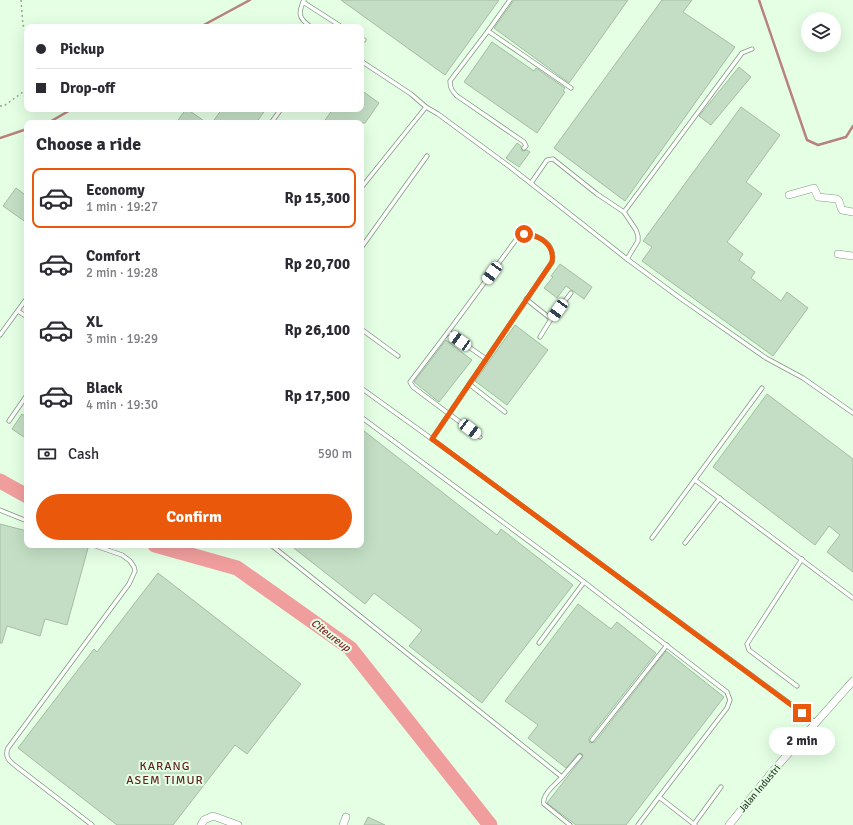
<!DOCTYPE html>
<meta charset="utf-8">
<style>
body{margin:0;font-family:Signika,sans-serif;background:#f2f2f3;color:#2b2b33;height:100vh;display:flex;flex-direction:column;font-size:15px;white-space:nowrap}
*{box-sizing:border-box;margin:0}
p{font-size:13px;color:#7c7c81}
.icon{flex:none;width:22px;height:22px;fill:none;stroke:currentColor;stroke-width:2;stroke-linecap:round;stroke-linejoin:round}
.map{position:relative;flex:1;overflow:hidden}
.side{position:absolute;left:24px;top:120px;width:340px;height:428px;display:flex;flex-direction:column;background:#fff;border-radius:8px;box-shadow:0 4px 16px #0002}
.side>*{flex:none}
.guide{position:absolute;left:24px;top:24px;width:340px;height:88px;border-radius:8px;box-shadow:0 4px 16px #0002;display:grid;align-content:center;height:88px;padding:0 12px;background:#fff}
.fabs{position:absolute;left:801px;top:12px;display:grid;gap:8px}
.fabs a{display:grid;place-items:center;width:40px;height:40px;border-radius:50%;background:#fff;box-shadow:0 4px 16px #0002;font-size:20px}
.end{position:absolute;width:18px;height:18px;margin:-9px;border:5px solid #ea580c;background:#fff;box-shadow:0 0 0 2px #fff}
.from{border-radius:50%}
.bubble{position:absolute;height:28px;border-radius:14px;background:#fff;box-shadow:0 4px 16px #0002;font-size:13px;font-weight:800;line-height:28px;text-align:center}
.car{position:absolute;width:12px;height:24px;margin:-12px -6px;border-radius:5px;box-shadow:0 0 3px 1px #0007;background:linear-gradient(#fff 24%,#345 0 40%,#fff 0 76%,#345 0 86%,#fff 0)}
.guide b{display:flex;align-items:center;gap:14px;height:38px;font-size:15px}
.guide b+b{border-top:1px solid #e1e1e2}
.guide i{width:10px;height:10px;background:#2b2b33}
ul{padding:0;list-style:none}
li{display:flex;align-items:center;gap:12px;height:60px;margin:0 8px 6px;padding:0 4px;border:2px solid transparent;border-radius:8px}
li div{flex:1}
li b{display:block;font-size:15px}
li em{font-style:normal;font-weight:800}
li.current{border-color:#ea580c}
li>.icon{width:36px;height:36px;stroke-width:1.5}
h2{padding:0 12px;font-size:18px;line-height:48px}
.pay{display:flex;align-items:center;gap:10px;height:44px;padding:0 12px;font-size:15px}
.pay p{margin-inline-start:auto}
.primary-button{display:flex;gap:8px;margin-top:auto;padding:8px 12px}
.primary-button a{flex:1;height:46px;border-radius:24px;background:#ea580c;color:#fff;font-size:16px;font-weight:800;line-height:46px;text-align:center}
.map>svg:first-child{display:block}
</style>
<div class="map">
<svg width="853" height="825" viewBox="0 0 853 825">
<rect width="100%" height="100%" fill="#e4ffe4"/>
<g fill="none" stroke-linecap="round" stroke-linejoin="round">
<g stroke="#b8827e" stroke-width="2.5">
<path d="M759,0l48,140 11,5 28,-8 7,-11"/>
<path d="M200,27l50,-27"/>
<path d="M48,123l24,-14"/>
<path d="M0,138l27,-9"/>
</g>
<g stroke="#f09e9d" stroke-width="15">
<path d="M0,481l27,15"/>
<path d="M155,545l82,23 113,80 140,177"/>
</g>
</g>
<g fill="#c3dec4" stroke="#a4bda4">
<path d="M341,0h158l-54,75z"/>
<path d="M514,0h114l-59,83 -75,-55z"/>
<path d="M662,0h30l-9,12 52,35 -110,154 -71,-53z"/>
<path d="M492,42l42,29 2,-3 29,20 -2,3 2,1 -28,41 -73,-51z"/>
<path d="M739,67l12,10 -40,48 -12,-9z"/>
<path d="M361,90l18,13 -14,20h-42l10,-14h28z"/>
<path d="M741,107l39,28 -34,47 16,12 -35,48 16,12 -4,6 16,12 -4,6 30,23 6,-9 21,16 -35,48 -131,-95 10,-14 -9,-6z"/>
<path d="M186,109h1l20,14h-31z"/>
<path d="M222,109h44l-10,14h-44z"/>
<path d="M517,143l4,3 1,5 5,-1 3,2 -11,15 -13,-9z"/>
<path d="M16,188l11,8v27l-24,-17z"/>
<path d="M560,264l32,23 -8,12 -18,-13 -9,12 -13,-10 9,-11 -2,-1z"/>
<path d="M515,325l33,25 -41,55 -32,-24z"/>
<path d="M446,340l26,20 -33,42 -25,-20z"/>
<path d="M767,394l86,65v113l-26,-20 13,-17 -11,-9 -14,19 -102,-78z"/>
<path d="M22,414l5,3v22l-15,-10z"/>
<path d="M364,431l133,104 4,-6 72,56 -91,118 -73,-57 13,-16 -48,-37 -9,11 -75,-59h71v-109z"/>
<path d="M0,524l27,7v14h50l11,3 -21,77 -22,-6 -5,17 -33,-10 -5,17h-2z"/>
<path d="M158,573l143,111 -54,70 -12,-9 -62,80h-56l-99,-77 76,-99 3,3z"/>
<path d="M578,604l33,25 6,-7 39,31 -67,85v3l1,2 5,-1 71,-91 58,46 -98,128h-50l-29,-22 35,-45 1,-3 -3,-2 -2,1 -12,14 -38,-30 10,-13 -33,-24z"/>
<path d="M368,817l17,8h-21z"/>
</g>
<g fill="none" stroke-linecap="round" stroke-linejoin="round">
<defs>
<g id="lane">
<path d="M304,0c-6,13 -6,18 7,27"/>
<path d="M303,2l39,25"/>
<path d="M488,31l22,-31"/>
<path d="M361,39l3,1"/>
<path d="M361,61l50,33 15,13"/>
<path d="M271,123l10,-14"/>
<path d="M524,148l2,-2 -2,-4 -67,-46c-5,-5 -7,-8 -7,-15l38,-50 83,57"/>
<path d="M531,183l16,-23 6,-1 44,35 27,18 12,18 2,6v5l-11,18"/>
<path d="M361,188l65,-81 12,7 72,53 117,92 53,39 86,60 37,20 50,35"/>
<path d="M624,212l118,-159 10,-4"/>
<path d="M361,248l66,-92"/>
<path d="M526,299l25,20 -11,18"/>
<path d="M18,311l9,6"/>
<path d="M551,319l20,-26"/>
<path d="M361,329l37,27"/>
<path d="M448,332l-38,50 3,5 67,50"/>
<path d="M0,335l27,-37"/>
<path d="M469,384l36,28"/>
<path d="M361,388l71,51 383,283"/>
<path d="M361,417l223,165 143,110 3,8 -3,8 -68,89 36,28"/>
<path d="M9,421l18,-26"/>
<path d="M432,439l120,-177c4,-17 -12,-27 -28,-28l-6,3 -70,95 38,27"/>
<path d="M695,480l158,118"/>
<path d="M0,510l27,11"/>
<path d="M652,538l110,-150"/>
<path d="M685,543l35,-45"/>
<path d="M271,545l291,232c-6,7 -21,18 -18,27l26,21"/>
<path d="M539,643l45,-61"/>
<path d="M797,686l-48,-36 -2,-6 55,-85"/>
<path d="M592,740l75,-95"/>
<path d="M562,777l18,-21"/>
<path d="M694,824l27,-37"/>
<path d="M92,825l-75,-58c-7,-5 -13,-10 -9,-19l121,-164 6,-13 -1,-4 -4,-6 -8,-6 -29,-10"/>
<path d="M638,825l21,-28"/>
</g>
<g id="street">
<path d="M789,195l25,-7 4,9 19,2 2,2 2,7 1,2 11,2"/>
<path d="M838,254l15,2"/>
<path d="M201,825l3,-5 9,-4 25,9"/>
<path d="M343,825l3,-8"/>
<path d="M729,825l43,-53 81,-91"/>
</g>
</defs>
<use href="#lane" stroke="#819981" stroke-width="5"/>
<use href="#street" stroke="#819981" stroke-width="8"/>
<g stroke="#96aa96" stroke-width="1.5" stroke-dasharray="2 3" stroke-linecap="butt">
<path d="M21,0l2,25 4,13"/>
<path d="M0,106h4l23,-17v-3"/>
</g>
<use href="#lane" stroke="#fff" stroke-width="3.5"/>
<use href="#street" stroke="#fff" stroke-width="7"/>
</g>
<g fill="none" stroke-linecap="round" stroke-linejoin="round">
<path stroke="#ea580c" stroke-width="5" d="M524,234c16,1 31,11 28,28l-120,177 370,274"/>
</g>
<g text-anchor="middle" stroke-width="4" stroke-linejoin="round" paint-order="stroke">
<g font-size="10" fill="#354035" stroke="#e4ffe4">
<text transform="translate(759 788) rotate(-50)" y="4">Jalan Industri</text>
</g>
<g font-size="11" font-style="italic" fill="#85272e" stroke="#e4ffe4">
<text transform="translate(331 635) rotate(37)" y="4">Citeureup</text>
</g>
<g font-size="12" letter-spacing="1" fill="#641f24" stroke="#e4ffe4">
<text x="165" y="770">KARANG<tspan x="165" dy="14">ASEM TIMUR</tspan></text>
</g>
</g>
</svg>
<div class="fabs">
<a><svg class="icon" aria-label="layers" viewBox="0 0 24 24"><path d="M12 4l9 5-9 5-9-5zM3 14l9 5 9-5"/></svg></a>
</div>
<i class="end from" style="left:524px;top:234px"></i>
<i class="end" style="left:802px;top:713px"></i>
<div class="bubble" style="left:769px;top:727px;width:66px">2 min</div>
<i class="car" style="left:492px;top:273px;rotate:216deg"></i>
<i class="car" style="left:558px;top:310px;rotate:216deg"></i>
<i class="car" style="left:460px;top:341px;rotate:305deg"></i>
<i class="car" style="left:470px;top:429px;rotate:127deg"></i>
<div class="guide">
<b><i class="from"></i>Pickup</b>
<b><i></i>Drop-off</b>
</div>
<section class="side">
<h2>Choose a ride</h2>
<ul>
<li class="current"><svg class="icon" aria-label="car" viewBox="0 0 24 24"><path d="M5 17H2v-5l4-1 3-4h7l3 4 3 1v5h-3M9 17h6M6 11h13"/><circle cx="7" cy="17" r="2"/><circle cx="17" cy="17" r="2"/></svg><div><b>Economy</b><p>1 min · 19:27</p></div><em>Rp 15,300</em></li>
<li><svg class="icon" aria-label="car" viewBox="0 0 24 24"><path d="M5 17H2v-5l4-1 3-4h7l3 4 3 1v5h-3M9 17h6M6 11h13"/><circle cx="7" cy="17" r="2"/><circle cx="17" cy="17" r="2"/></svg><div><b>Comfort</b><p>2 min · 19:28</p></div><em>Rp 20,700</em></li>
<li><svg class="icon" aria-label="car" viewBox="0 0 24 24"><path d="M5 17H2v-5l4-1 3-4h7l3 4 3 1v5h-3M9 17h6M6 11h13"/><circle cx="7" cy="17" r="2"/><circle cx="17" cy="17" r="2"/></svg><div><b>XL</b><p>3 min · 19:29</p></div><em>Rp 26,100</em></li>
<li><svg class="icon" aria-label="car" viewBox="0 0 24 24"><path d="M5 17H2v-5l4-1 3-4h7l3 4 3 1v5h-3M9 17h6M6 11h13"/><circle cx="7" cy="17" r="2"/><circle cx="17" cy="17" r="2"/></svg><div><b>Black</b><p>4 min · 19:30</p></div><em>Rp 17,500</em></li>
</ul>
<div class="pay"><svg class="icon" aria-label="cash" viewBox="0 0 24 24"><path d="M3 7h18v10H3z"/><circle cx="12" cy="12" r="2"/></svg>Cash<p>590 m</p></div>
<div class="primary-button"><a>Confirm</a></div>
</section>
</div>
